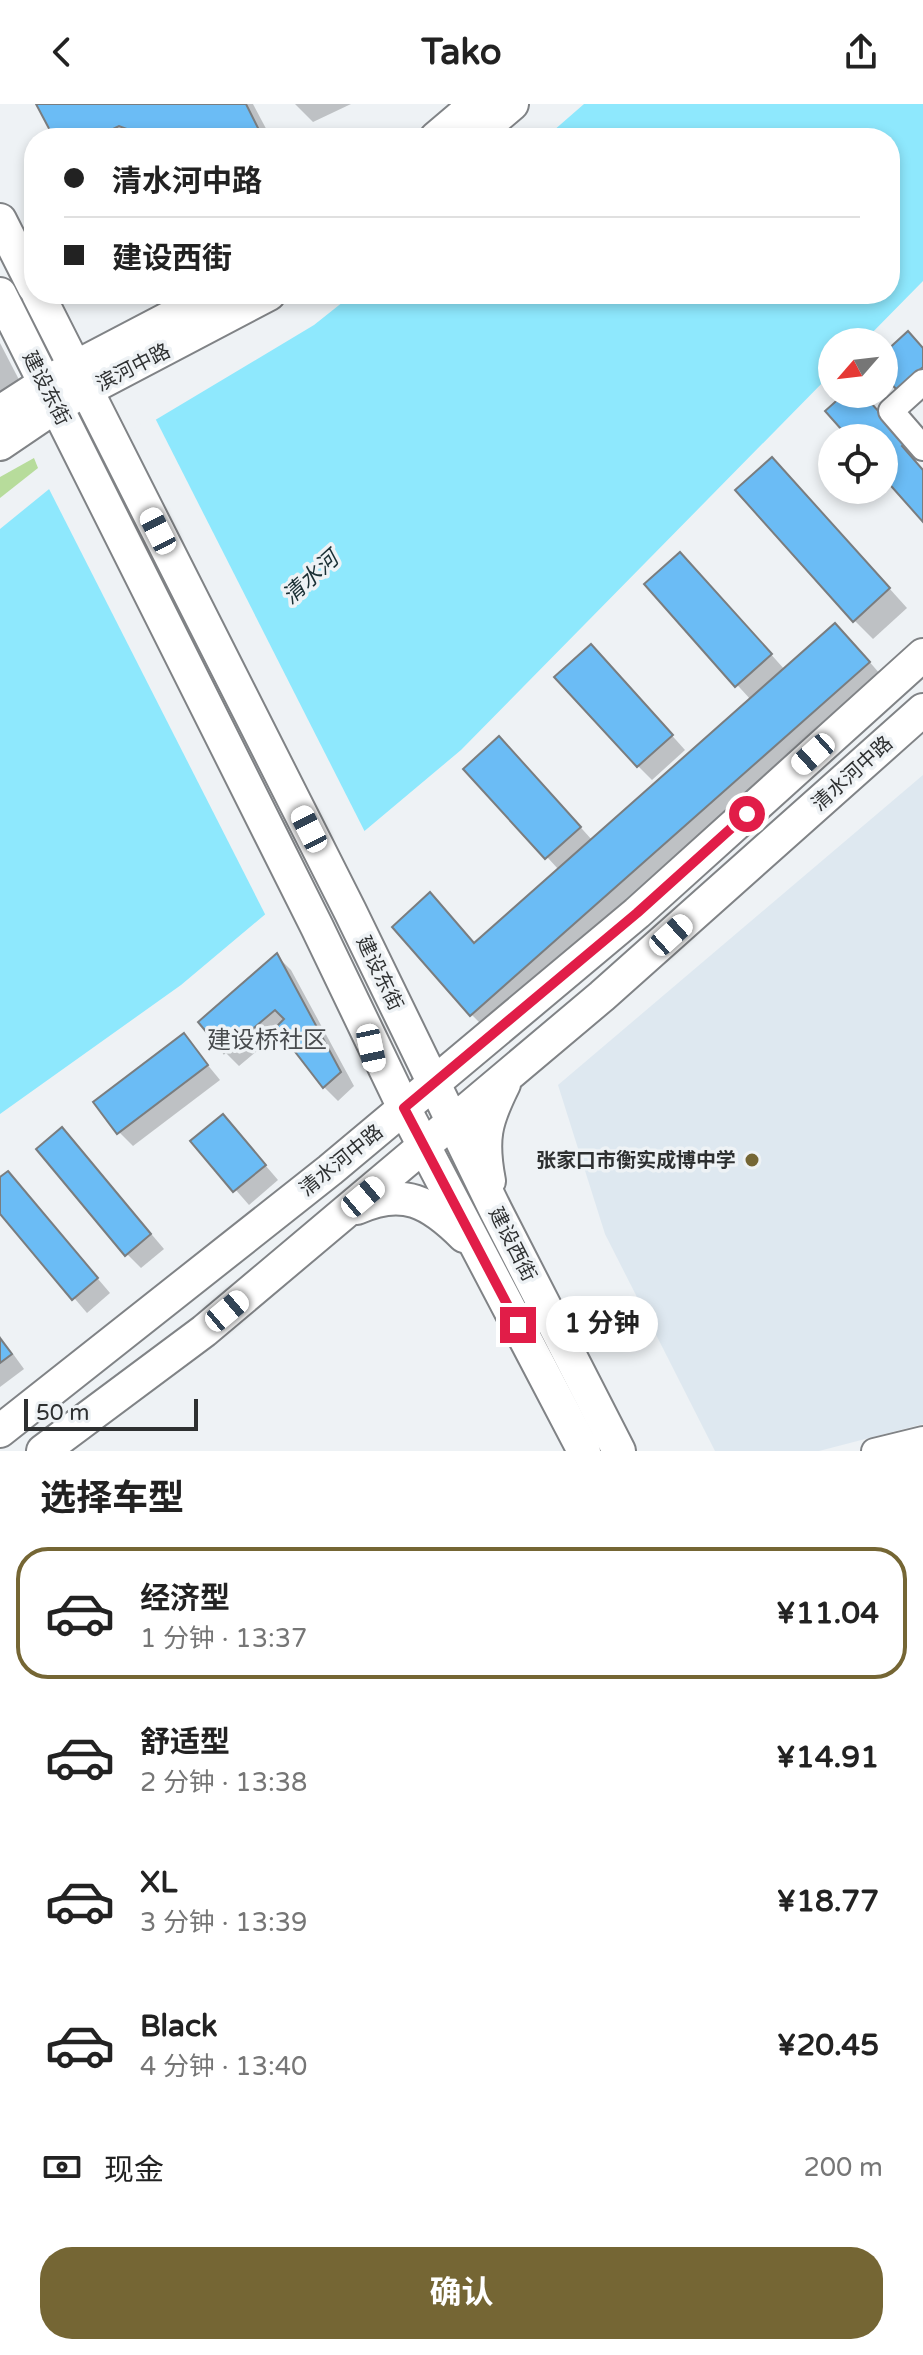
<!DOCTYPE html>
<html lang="zh">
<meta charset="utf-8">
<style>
body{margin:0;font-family:"Varela Round","Noto Sans SC",sans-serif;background:#f2f2f2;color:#222;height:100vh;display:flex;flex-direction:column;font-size:30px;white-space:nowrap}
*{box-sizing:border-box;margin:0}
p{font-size:26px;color:#767676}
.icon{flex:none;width:44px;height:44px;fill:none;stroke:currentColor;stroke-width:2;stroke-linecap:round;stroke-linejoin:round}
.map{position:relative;height:1347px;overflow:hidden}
.panel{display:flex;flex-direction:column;background:#fff;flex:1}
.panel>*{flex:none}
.banner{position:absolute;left:24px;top:24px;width:876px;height:176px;border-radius:32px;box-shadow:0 4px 12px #0003;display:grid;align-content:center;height:176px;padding:0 40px;background:#fff}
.needle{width:52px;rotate:242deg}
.tools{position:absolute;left:818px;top:224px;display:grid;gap:16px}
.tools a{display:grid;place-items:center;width:80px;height:80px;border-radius:50%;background:#fff;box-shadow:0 4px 12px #0003;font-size:40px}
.scale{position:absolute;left:24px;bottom:20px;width:174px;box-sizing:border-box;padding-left:8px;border:4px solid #2e3031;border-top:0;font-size:22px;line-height:28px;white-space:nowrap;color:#2e3031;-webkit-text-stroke:6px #eef2f5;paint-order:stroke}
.end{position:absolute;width:36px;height:36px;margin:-18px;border:10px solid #e11d48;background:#fff;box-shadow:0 0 0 4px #fff}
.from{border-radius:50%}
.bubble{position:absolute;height:56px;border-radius:28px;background:#fff;box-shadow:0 4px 12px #0003;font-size:26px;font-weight:700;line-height:56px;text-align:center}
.car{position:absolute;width:24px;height:48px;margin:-24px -12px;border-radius:10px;box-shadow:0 0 6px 2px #0007;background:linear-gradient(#fff 24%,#345 0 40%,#fff 0 76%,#345 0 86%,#fff 0)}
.banner b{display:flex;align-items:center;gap:28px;height:76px;font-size:30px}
.banner b+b{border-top:2px solid #e0e0e0}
.banner i{width:20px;height:20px;background:#222}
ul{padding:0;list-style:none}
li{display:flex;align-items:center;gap:24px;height:132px;margin:0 16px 12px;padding:0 24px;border:4px solid transparent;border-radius:32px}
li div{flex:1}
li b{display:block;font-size:30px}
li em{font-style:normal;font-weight:700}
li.active{border-color:#756634}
li>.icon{width:72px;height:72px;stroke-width:1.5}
h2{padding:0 40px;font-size:36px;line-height:96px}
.pay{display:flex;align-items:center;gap:20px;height:88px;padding:0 40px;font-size:30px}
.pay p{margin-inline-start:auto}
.action{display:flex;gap:16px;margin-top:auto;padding:16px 40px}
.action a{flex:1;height:92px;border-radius:32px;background:#756634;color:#fff;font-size:32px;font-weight:700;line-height:92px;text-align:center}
header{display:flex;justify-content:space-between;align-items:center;height:104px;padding:0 40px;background:#fff;font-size:36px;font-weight:700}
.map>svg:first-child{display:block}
</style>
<header><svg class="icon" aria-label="back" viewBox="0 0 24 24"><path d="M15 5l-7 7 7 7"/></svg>Tako<svg class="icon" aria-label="share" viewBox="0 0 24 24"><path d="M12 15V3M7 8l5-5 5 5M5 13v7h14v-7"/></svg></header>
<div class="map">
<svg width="923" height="1347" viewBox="0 0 923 1347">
<rect width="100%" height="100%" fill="#eef2f5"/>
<path fill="#dee8f0" d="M923,671v649l-104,27h-104l-110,-217 -47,-149z"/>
<path fill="#b7dc9b" d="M34,354l4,10 -38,30v-21z"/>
<path fill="#8ee8fd" d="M584,0h339v177l-60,61h-31v31l-371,377 -280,235 -181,129v-585l75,-61 239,-143 39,-31h537v-156h-345z"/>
<path fill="#eef2f5" d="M154,312l212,418 -99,84 -220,-433 26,-21z"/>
<g fill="#0003">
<path d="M38,0h215l18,34h-215z"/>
<path d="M295,0h56l-38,18z"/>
<path d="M0,239l30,58 -30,15z"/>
<path d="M847,290h14l57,63 -4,4 9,10v48l-39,-44v-37h-32z"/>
<path d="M790,374l117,130 -34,31 -19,-19z"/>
<path d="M694,464l91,102 69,-26 33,38 -397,351 -19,-19 -22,-100 26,30 84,-74 -93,-101 47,-17 79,88 159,-140 -105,-115z"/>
<path d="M605,557l80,89 -33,30 -14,-14z"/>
<path d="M277,852l14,14 63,116 -16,15 -14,-14 -43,-56 -42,35 -14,-14z"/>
<path d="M184,932l36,44 -87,66 -14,-14z"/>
<path d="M223,1012l55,64 -29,25 -56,-64z"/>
<path d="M75,1040l89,105 -23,19 -14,-14z"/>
<path d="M8,1069l102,120 -23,20 -87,-102v-31z"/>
<path d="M0,1232l24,33 -24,18z"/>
</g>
<g fill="#6bbcf5" stroke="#7a7d7f" stroke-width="2">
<path d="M36,0h210l17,34h-112l-32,-12 -25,12h-40z"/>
<path d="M908,227l15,17v19l-26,23 -13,-14v-23z"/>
<path d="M844,290h19l43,48 -4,4 21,24v52l-39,-44v-40h-35l-24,-27z"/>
<path d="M772,353l118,131 -37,34 -118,-132z"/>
<path d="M680,448l92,102 -37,33 -91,-103z"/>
<path d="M835,519l35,39 -400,354 -78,-89 38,-35 44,51z"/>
<path d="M591,540l82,91 -36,32 -83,-90z"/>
<path d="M499,632l82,91 -36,32 -82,-90z"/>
<path d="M277,849l64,119 -18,16 -47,-61 8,-8 -9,-9 -51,43 -26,-31z"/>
<path d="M184,929l24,32 -91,69 -24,-32z"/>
<path d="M223,1010l43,51 -33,27 -43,-51z"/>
<path d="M62,1023l89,107 -26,22 -89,-107z"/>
<path d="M8,1067l90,107 -26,22 -72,-86v-37z"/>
<path d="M0,1234l12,16 -12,9z"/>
</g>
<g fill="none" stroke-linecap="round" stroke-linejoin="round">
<defs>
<g id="minor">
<path d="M923,278l-32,29 32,37"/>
<path d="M874,1347l49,-12"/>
</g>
<g id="major">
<path d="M436,34l40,-34"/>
<path d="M472,34l40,-34"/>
<path d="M0,116l34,67"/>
<path d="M0,190l317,633 87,181 180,343"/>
<path d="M38,190l312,617 146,300 123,240"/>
<path d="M0,308l45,-29 170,-89"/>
<path d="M0,340l56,-38 213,-112"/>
<path d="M489,1077c-8,-42 -4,-59 15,-97"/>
<path d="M357,1104c46,-21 73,-6 107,28"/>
<path d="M0,1327l330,-261 307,-257 286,-258"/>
<path d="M43,1347l161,-120 139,-117 259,-218 321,-286"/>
</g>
</defs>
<use href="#minor" stroke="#808386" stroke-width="28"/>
<use href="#major" stroke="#808386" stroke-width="36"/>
<use href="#minor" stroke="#fff" stroke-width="24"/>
<use href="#major" stroke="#fff" stroke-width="32"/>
</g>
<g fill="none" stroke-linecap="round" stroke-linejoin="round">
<path stroke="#e11d48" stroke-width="10" d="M518,1221l-114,-217 233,-195 110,-99"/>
</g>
<circle fill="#756634" stroke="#eef2f5" stroke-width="3" cx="752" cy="1056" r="8"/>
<g text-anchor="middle" stroke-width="7" stroke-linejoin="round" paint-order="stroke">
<g font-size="20" fill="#2e3031" stroke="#eef2f5">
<text transform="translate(133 263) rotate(-27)" y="7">滨河中路</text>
<text transform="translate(47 284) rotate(63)" y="7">建设东街</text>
<text transform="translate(852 669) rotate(-42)" y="7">清水河中路</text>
<text transform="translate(380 869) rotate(64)" y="7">建设东街</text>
<text transform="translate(341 1056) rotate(-39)" y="7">清水河中路</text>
<text transform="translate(513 1140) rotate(63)" y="7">建设西街</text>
</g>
<g font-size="20" font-weight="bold" fill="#2e3031" stroke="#eef2f5" text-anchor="end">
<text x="736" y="1063">张家口市衡实成博中学</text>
</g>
<g font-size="22" font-style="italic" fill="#1a2f34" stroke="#eef2f5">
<text transform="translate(310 473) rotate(-42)" y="8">清水河</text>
</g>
<g font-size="24" fill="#484b4e" stroke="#eef2f5">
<text x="267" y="944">建设桥社区</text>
</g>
</g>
</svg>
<div class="tools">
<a><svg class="needle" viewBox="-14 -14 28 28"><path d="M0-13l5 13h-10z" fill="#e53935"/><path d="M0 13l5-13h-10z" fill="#767676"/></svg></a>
<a><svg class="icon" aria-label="locate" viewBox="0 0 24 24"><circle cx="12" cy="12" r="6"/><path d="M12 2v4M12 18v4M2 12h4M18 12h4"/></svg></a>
</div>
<div class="scale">50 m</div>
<i class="end from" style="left:747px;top:710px"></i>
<i class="end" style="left:518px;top:1221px"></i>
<div class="bubble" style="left:546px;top:1192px;width:112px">1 分钟</div>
<i class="car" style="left:158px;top:427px;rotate:333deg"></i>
<i class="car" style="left:813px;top:650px;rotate:228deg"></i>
<i class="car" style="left:309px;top:725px;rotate:333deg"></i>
<i class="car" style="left:671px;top:831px;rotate:48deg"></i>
<i class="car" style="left:371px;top:944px;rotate:168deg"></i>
<i class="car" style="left:363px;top:1093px;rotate:50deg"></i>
<i class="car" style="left:227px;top:1207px;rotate:50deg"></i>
<div class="banner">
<b><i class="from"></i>清水河中路</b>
<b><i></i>建设西街</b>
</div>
</div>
<section class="panel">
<h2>选择车型</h2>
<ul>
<li class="active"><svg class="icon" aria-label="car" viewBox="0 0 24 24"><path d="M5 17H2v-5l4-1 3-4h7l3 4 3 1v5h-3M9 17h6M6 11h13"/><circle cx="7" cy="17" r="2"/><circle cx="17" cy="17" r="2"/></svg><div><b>经济型</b><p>1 分钟 · 13:37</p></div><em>¥11.04</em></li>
<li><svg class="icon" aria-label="car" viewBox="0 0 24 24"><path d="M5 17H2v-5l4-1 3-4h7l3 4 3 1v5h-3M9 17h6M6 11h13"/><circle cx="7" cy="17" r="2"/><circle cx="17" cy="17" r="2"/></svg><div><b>舒适型</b><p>2 分钟 · 13:38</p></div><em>¥14.91</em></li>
<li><svg class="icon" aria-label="car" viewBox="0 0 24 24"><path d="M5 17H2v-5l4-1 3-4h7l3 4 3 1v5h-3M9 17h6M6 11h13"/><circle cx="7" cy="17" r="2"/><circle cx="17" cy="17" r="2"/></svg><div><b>XL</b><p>3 分钟 · 13:39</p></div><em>¥18.77</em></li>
<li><svg class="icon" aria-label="car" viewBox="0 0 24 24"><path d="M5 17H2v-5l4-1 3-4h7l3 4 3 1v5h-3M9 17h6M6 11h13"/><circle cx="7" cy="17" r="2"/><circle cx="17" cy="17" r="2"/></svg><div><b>Black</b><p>4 分钟 · 13:40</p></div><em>¥20.45</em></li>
</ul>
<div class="pay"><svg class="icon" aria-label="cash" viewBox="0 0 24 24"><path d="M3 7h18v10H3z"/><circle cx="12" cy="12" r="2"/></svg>现金<p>200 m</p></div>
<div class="action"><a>确认</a></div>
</section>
